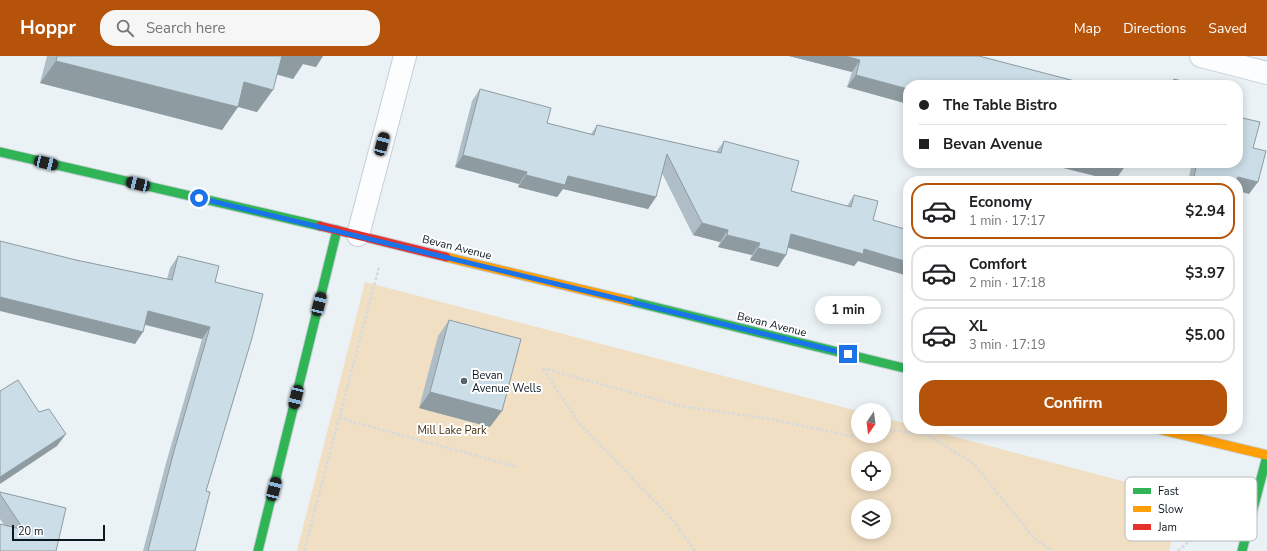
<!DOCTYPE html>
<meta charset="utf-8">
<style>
body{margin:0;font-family:"Nunito Sans",sans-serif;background:#f6f6f6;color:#202124;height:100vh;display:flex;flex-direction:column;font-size:15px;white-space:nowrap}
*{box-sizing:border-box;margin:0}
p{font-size:13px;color:#757577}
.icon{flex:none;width:22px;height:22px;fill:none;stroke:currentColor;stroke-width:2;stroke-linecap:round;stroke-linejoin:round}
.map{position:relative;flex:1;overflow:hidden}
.drawer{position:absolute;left:903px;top:120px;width:340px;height:258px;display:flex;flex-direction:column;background:#fff;border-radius:16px;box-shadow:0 2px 10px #0003}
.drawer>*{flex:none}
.top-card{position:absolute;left:903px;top:24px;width:340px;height:88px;border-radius:16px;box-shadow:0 2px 10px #0003;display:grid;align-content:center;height:88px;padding:0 16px;background:#fff}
.needle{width:26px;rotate:194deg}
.buttons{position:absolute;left:851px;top:347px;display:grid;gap:8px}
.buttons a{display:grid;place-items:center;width:40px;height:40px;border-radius:50%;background:#fff;box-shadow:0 2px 10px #0003;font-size:20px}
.scale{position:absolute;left:12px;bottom:10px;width:93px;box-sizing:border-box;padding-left:4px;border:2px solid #0a181f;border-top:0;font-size:11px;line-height:14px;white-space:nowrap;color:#0a181f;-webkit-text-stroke:3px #fff;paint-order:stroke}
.end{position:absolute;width:18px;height:18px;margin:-9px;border:5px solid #1a73e8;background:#fff;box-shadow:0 0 0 2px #fff}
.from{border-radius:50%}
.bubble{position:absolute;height:28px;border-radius:14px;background:#fff;box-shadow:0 2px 10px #0003;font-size:13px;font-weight:700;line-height:28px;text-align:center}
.car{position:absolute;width:12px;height:24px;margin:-12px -6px;border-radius:5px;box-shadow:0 0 3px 1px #0007;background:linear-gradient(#222 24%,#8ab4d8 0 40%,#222 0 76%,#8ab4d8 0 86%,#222 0)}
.top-card b{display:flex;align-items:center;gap:14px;height:38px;font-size:15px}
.top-card b+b{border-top:1px solid #e0e0e0}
.top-card i{width:10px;height:10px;background:#202124}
ul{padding:7px 0 0;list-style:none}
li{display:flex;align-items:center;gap:12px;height:56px;margin:0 8px 6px;padding:0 8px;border:2px solid #e0e0e0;border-radius:16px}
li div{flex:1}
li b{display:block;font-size:15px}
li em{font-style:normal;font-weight:700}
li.selected{border-color:#b45309}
li>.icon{width:36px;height:36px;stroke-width:1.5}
.button{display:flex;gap:8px;margin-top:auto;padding:8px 16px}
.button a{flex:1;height:46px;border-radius:16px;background:#b45309;color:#fff;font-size:16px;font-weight:700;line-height:46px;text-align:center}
header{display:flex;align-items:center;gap:24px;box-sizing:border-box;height:56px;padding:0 20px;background:#b45309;color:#fff}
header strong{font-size:19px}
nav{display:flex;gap:22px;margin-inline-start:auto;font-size:14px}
.search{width:280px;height:36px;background:#f6f6f6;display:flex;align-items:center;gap:10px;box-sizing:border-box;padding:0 14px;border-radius:16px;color:#757577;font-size:15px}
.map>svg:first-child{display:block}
</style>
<header>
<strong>Hoppr</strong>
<div class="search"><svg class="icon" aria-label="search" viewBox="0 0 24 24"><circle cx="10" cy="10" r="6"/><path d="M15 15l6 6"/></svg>Search here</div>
<nav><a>Map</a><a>Directions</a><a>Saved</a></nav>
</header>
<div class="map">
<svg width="1267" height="495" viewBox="0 0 1267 495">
<rect width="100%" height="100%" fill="#eaf2f6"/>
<path fill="#f0dfc3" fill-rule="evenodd" d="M365,226l493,129v25h26v-18l24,6v5h17l258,68 -14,54h-872zM858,402h26v26h-26zM858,450h26v26h-26z"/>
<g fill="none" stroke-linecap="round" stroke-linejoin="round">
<defs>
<g id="street">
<path d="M1201,0l66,17"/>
<path d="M358,179l47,-179"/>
</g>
<g id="fast">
<path d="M0,96l320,74"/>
<path d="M630,245l278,68"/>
<path d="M258,495l79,-321"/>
<path d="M1242,495l25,-95"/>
</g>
<g id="slow">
<path d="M446,201l184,44"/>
<path d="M1158,373l109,26"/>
</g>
<path id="jam" d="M320,170l126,31"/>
</defs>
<use href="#street" stroke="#c5cfd5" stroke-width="24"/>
<use href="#fast" stroke="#c5cfd5" stroke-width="11"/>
<use href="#slow" stroke="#c5cfd5" stroke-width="11"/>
<use href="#jam" stroke="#c5cfd5" stroke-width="11"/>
<g stroke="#d7dadc" stroke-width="2.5" stroke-dasharray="3 2" stroke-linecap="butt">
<path d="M339,362l178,49"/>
<path d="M884,373l44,6 46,29 60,74 18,13"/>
<path d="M304,495l75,-284"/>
<path d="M695,495l-22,-31 -95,-98 -36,-54 139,38 89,13 80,17 8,-3"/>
<path d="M1178,495l14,-12 18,-39"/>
</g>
<use href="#street" stroke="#fcfdfe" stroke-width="22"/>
<use href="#fast" stroke="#30b455" stroke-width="9"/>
<use href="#slow" stroke="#ff9f0a" stroke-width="9"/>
<use href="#jam" stroke="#e5322d" stroke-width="9"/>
</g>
<g fill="#afbec6">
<path d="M47,0h276l-7,11 -13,-3 -10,15 -16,-5 -20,38 -19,-5 -16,23 -182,-47z"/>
<path d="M789,0h190l110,29 2,-4 19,4h-202v19l-61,-17 5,-15z"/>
<path d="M1174,23l23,6h-27z"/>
<path d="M480,33l67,34 44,11 6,-9 119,27 8,-11 67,50 56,15 7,-11 4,66 -4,5 -66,-18 -10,19 -28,-7 2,-5 -34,-8 2,-5 -27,-7 -31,-62 -6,24 -8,12 -85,-20 -6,8 -39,-10 1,-3 -64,-17 17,-66z"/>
<path d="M1253,92l-4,46 -11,-13h-50l4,-18h46z"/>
<path d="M178,200l37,26 -9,209 -11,60h-52l23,-88 36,-124 -57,-14 -10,19 -59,-84 91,19 3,-11z"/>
<path d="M449,264l41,107 -71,-19 19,-72z"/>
<path d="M0,436l56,59 -52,-26 -4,-6z"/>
</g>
<g fill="#8e9ba1">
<path d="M279,0h44l-7,11 -13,-3 -10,15 -25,-7z"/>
<path d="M789,0h56l15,4 -8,12z"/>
<path d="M56,5l182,46 -16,23 -182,-47z"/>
<path d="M856,19l52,14v15l-61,-17z"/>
<path d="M244,26l29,8 -16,22 -29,-8z"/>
<path d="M463,99l64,17 -8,12 -64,-17z"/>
<path d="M1047,107h54l22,6 -8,12 -68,-17z"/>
<path d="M526,119l42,1 88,21 -8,12 -85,-20 -6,8 -39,-10z"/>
<path d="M1238,121l20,5 -9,12 -11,-3v-10h-3z"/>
<path d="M702,167l26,7 -8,12 -27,-7z"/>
<path d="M791,178l73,15 44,13v14l-50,-15 -4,5 -71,-20z"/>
<path d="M727,179l33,8 -8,12 -34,-8z"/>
<path d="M758,192l28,7 -8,12 -28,-7z"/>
<path d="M0,241l143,35 -8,12 -135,-33z"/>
<path d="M148,255l62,16 -8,12 -63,-16z"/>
<path d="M430,336l72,19 -12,16 -71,-19z"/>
<path d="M66,378l-9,12 -57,38v-7z"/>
</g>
<g fill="#cbdde6" stroke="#8e9ba1">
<path d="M57,0h225l-9,34 -29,-8 -6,25 -182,-46z"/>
<path d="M845,0h134l111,29h-182v4l-52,-14 4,-15z"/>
<path d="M1174,23l23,6h-25z"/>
<path d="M1091,25l19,4h-20z"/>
<path d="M480,33l71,19 -4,15 47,12 3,-10 124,28 3,-12 75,20 -8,30 60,16 3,-12 24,6 -5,19 35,10v32l-44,-13 -1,5 -72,-20 -5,21 -28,-7 2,-5 -33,-8 1,-5 -26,-7 -35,-69 -11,43 -88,-21 -3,9 -39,-10 1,-3 -64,-17z"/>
<path d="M1238,61l22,5 -7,26 13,3 -8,31 -20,-5 -2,4h-43l4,-18h41z"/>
<path d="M1101,107h24l-2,6z"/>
<path d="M0,185l76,19 96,20 6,-24 41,10 -4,16 48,12 -11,44 -46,153 4,1 -15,59h-47l26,-100 36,-124 -62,-16 -5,21 -143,-35z"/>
<path d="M449,264l72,19 -19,72 -72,-19z"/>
<path d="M18,324l21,32 10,-3 17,25 -66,43v-86z"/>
<path d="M0,436l66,16 -10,43h-56v-27l24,6 -24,-36z"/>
</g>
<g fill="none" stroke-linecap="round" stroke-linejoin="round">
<path stroke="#1a73e8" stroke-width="5" d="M199,142l649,156"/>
</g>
<circle fill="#58646a" stroke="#fff" stroke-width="1.5" cx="464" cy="325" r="4"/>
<g text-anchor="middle" stroke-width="4" stroke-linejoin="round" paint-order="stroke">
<g font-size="11" fill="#0a181f" stroke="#fff">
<text transform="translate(457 191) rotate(14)" y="4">Bevan Avenue</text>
<text transform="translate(772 268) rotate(14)" y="4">Bevan Avenue</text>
</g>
<g font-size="11" fill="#0a181f" stroke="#fff" text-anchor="start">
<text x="472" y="323">Bevan<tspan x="472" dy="13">Avenue Wells</tspan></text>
</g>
<g font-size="11" fill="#412d0b" stroke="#fff">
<text x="452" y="378">Mill Lake Park</text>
</g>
</g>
<rect x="1125" y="421" width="132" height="64" rx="6" fill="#fff" stroke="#b6babc" stroke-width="1"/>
<rect x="1133" y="432" width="18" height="6" fill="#30b455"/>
<rect x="1133" y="450" width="18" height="6" fill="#ff9f0a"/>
<rect x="1133" y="468" width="18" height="6" fill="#e5322d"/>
<g font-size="11" fill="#0a181f">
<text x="1158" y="439">Fast</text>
<text x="1158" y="457">Slow</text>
<text x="1158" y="475">Jam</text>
</g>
</svg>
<div class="buttons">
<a><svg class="needle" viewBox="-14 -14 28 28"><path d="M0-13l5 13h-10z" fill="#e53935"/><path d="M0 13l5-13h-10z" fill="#757577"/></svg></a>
<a><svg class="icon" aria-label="locate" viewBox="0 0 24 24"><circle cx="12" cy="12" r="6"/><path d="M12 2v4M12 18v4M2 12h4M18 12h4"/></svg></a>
<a><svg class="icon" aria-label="layers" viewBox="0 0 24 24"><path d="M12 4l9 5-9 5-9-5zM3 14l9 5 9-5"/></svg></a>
</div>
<div class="scale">20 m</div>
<i class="end from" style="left:199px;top:142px"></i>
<i class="end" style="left:848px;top:298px"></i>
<div class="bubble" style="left:815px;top:240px;width:66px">1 min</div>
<i class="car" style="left:382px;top:88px;rotate:15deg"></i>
<i class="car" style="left:46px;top:107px;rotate:103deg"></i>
<i class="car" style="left:138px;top:128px;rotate:283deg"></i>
<i class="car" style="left:319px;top:248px;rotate:14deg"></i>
<i class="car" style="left:296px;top:341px;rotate:194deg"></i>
<i class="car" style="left:274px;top:433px;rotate:14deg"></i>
<div class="top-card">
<b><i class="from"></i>The Table Bistro</b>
<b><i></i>Bevan Avenue</b>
</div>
<section class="drawer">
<ul>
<li class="selected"><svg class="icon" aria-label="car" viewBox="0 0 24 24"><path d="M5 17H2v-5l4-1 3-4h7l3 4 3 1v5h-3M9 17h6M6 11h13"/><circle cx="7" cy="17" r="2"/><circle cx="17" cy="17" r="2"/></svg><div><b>Economy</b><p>1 min · 17:17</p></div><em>$2.94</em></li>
<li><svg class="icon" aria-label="car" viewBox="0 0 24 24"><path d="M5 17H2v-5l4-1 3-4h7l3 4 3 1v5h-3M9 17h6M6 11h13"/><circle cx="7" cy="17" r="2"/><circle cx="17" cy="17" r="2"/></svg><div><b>Comfort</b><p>2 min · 17:18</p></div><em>$3.97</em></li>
<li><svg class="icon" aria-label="car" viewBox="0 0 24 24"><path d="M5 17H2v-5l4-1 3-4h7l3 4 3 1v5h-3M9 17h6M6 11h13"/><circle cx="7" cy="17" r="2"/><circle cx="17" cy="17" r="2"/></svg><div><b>XL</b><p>3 min · 17:19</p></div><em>$5.00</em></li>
</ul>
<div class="button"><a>Confirm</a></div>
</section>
</div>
